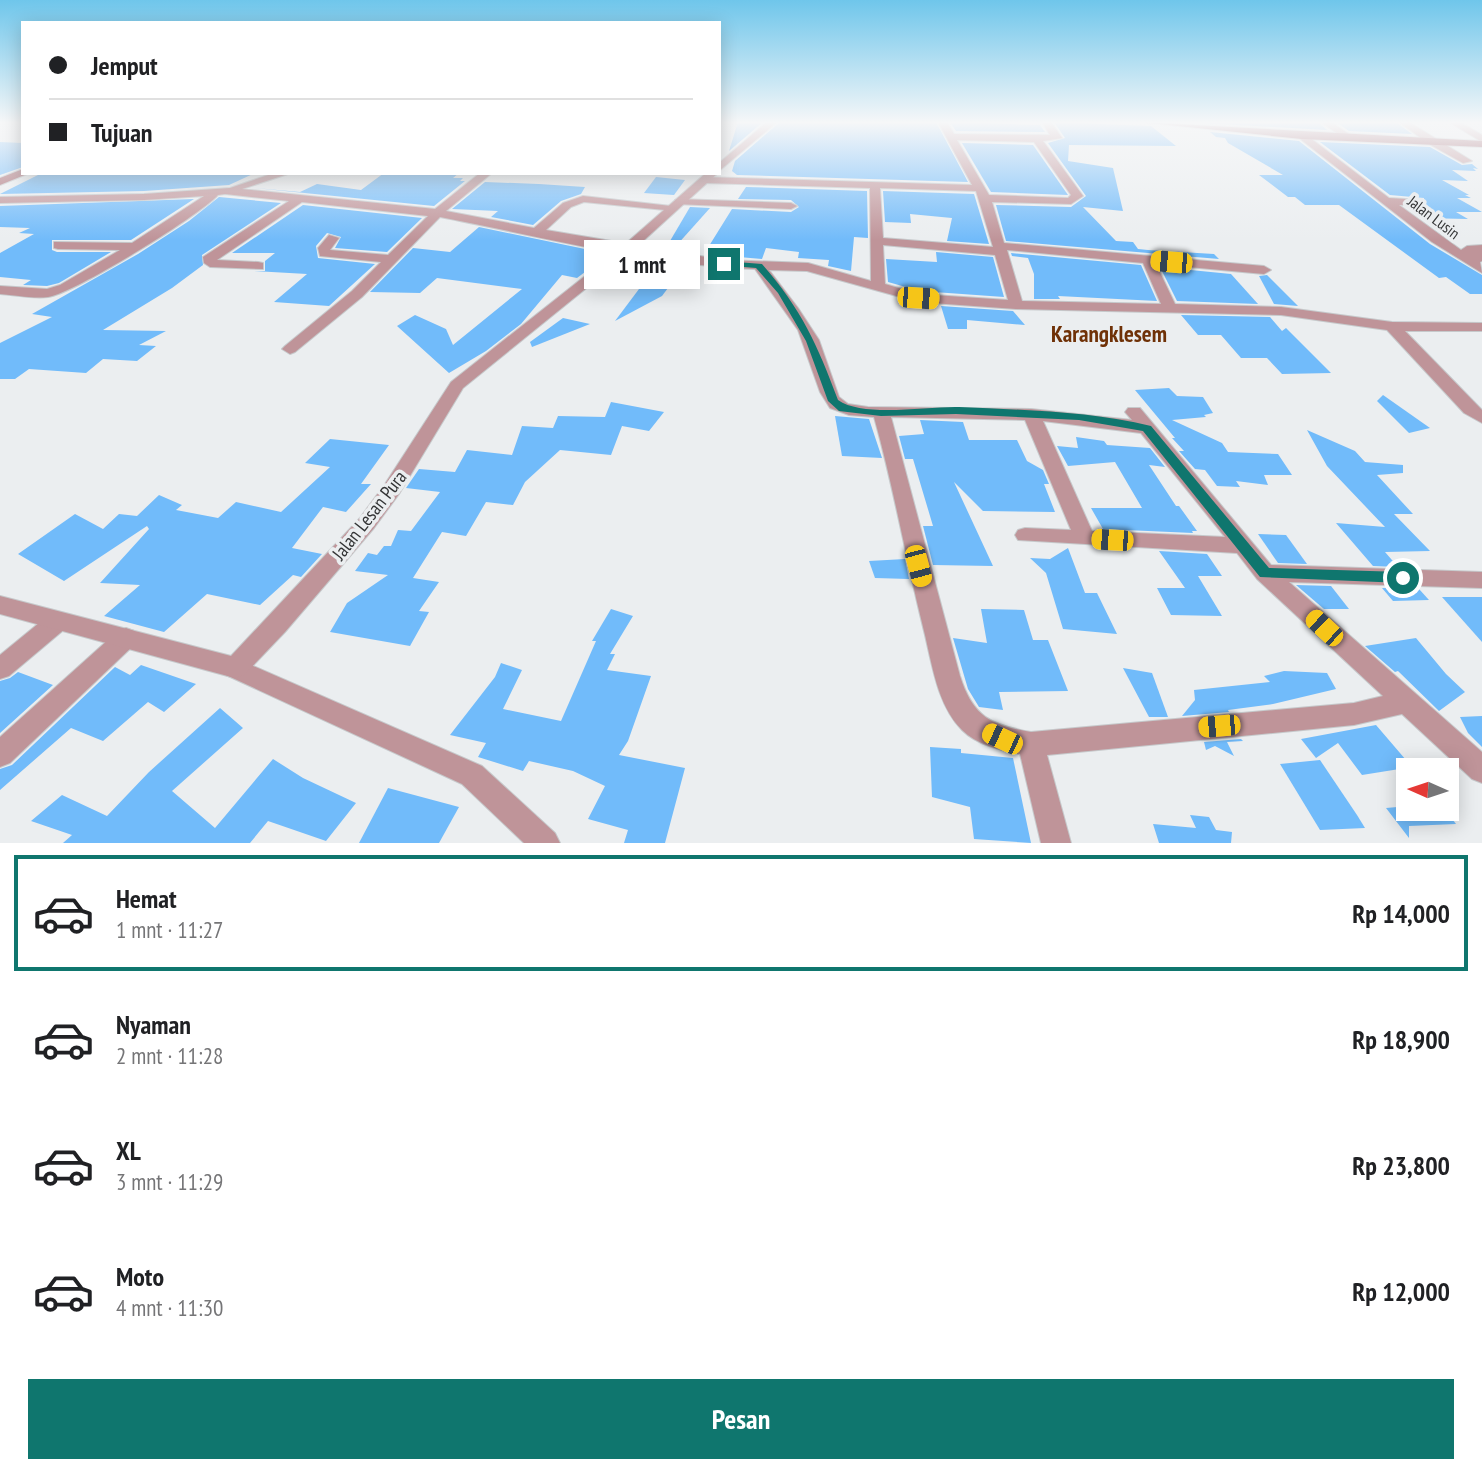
<!DOCTYPE html>
<html lang="id">
<meta charset="utf-8">
<style>
body{margin:0;font-family:"PT Sans Narrow",sans-serif;background:#f6f6f6;color:#202124;height:100vh;display:flex;flex-direction:column;font-size:26px;white-space:nowrap}
*{box-sizing:border-box;margin:0}
p{font-size:23px;color:#757577}
.icon{flex:none;width:38px;height:38px;fill:none;stroke:currentColor;stroke-width:2;stroke-linecap:round;stroke-linejoin:round}
.map{position:relative;height:843px;overflow:hidden}
.drawer{display:flex;flex-direction:column;background:#fff;flex:1}
.drawer>*{flex:none}
.guide{position:absolute;left:21px;top:21px;width:700px;height:154px;border-radius:0px;box-shadow:0 4px 18px #0003;display:grid;align-content:center;height:154px;padding:0 28px;background:#fff}
.needle{width:46px;rotate:273deg}
.buttons{position:absolute;left:1396px;top:758px;display:grid;gap:14px}
.buttons a{display:grid;place-items:center;width:63px;height:63px;border-radius:0px;background:#fff;box-shadow:0 4px 18px #0003;font-size:35px}
.end{position:absolute;width:32px;height:32px;margin:-16px;border:9px solid #0f766e;background:#fff;box-shadow:0 0 0 4px #fff}
.from{border-radius:50%}
.bubble{position:absolute;height:49px;border-radius:0px;background:#fff;box-shadow:0 4px 18px #0003;font-size:23px;font-weight:700;line-height:49px;text-align:center}
.car{position:absolute;width:21px;height:42px;margin:-21px -10px;border-radius:9px;box-shadow:0 0 5px 2px #0007;background:linear-gradient(#f5c518 24%,#345 0 40%,#f5c518 0 76%,#345 0 86%,#f5c518 0)}
.guide b{display:flex;align-items:center;gap:24px;height:66px;font-size:26px}
.guide b+b{border-top:2px solid #e0e0e0}
.guide i{width:18px;height:18px;background:#202124}
ul{padding:12px 0 0;list-style:none}
li{display:flex;align-items:center;gap:21px;height:116px;margin:0 14px 10px;padding:0 14px;border:4px solid transparent;border-radius:0px}
li div{flex:1}
li b{display:block;font-size:26px}
li em{font-style:normal;font-weight:700}
li.selected{border-color:#0f766e}
li>.icon{width:63px;height:63px;stroke-width:1.5}
.button{display:flex;gap:14px;margin-top:auto;padding:14px 28px}
.button a{flex:1;height:80px;border-radius:0px;background:#0f766e;color:#fff;font-size:28px;font-weight:700;line-height:80px;text-align:center}
.map>svg:first-child{display:block}
</style>
<div class="map">
<svg width="1482" height="843" viewBox="0 0 1482 843">
<rect width="100%" height="100%" fill="#ebeef0"/>
<g fill="#71bbfa">
<path d="M738,122h25l-34,29z"/>
<path d="M780,122h156l32,60 -231,-7 -5,-4 3,-10z"/>
<path d="M950,122l90,3 5,7 -89,-1z"/>
<path d="M1054,122l97,4 25,20 -107,-1 -1,16 45,7 10,43 -40,-4 33,34 17,1 5,7 10,1 66,4 5,5 -213,-18 -10,-36 75,2 15,-11 -38,-53 17,-5z"/>
<path d="M1200,122h118l9,8 -127,-7z"/>
<path d="M1336,122h60l16,12 -63,-3z"/>
<path d="M1210,132l89,9 131,103 52,31v19h-12l-24,-17 -7,1 -100,-73h-34l-10,-8h-7l-29,-22h24l-55,-32 -3,-5 -9,-1z"/>
<path d="M0,142l23,1v24l-23,8z"/>
<path d="M1320,142l110,5 32,18 10,-1 6,5 -5,-1 3,3 -24,-1 16,11 -26,-1 27,15h-4l6,3h-14l25,14h-26l12,7 -46,-1 -15,-11 17,-1v-8l-34,-3z"/>
<path d="M962,143l71,2 35,50 -77,-3z"/>
<path d="M42,173h213l-26,12 -85,6 -144,3z"/>
<path d="M384,173h75l-6,5h10l-3,3h5l-31,25 -179,-18 45,4 17,-8 44,6z"/>
<path d="M656,177l29,3 -11,15 -30,-2z"/>
<path d="M485,182l54,2 46,3 -4,7 -20,7 -28,24 -42,-8 7,-6 -46,-2z"/>
<path d="M746,187l121,4 1,47 -14,-1 -3,34 -23,-5 1,-6 -31,-2 1,-6 -33,-4 -4,11 -58,-5 28,-45 59,3 8,-5 -8,-7 -53,-1z"/>
<path d="M883,191l91,3 15,50 -42,-3 5,-23 -42,-4 1,9 -26,-1z"/>
<path d="M219,197l62,6 -79,52 1,10 -31,23 -69,42 63,1 -27,14 17,1 -19,15 -34,-2 -17,14 -57,-4 -14,10h-15v-36l52,-26 -20,-3 106,-60 51,-33z"/>
<path d="M194,199l-63,41h-79v10l5,2h54l-52,31 -12,3 -24,-1 8,-5 -31,-3v-24l34,-19 -15,-1 11,-5 -30,-1v-21z"/>
<path d="M303,205l119,13 -35,34 -52,-4 6,-11 -14,-4 -11,13 2,12 57,6 -46,42 -55,-4 33,-28 -53,-3h11v-10l10,-8h-43z"/>
<path d="M690,207l20,1 -34,38 -6,-5z"/>
<path d="M479,227l130,27 -32,24 -15,-3 -41,49 -35,27 -37,22 -52,-47 18,-11 31,14 7,16 69,-56 -85,-11 -17,15 -50,-1 43,-44 37,4z"/>
<path d="M936,252l57,5 11,40 -84,-6 -32,-9 -2,-23 51,3z"/>
<path d="M1011,253l130,12 16,36 -99,-5 2,3h-26v-25l-6,-16 -16,-2z"/>
<path d="M628,257l7,2 26,3 -11,13 -36,-6z"/>
<path d="M1160,267l71,7 27,30 -81,-3z"/>
<path d="M1267,275l31,31 -24,-2 -15,-28z"/>
<path d="M645,281l26,3 -9,12 -47,25z"/>
<path d="M941,306l72,5 12,14 -58,-5v9h-19z"/>
<path d="M1181,315l89,2 12,14 4,-3 45,45 -49,1 -15,-16h-26l-20,-23h-23z"/>
<path d="M563,318l27,6 -58,23 -2,-5z"/>
<path d="M1169,388l8,8 26,1 10,16 -9,2 2,2 -34,3 50,23 6,9 50,2 14,21h-28l4,10 -32,-4 4,6 -23,-1 -12,-16 -10,-1 -16,-18h5l-12,-13h3l-40,-48z"/>
<path d="M1383,395l47,33 -21,5 -32,-32z"/>
<path d="M611,402l53,10 -15,19 -27,-5 -11,29 -51,-5 -35,32 -12,23 -27,-3 -20,34 -24,-4 -29,46 26,4 -20,29 10,1 -19,34 -80,-14 17,-29 41,-28 -33,-4 13,-18 9,2 7,-9h7l7,-16 13,1 29,-39 -34,-4 13,-19 36,3 12,-22 45,5 10,-29 31,2 5,-12 47,1z"/>
<path d="M835,416l34,3 13,39 -40,-2z"/>
<path d="M920,420l43,2 6,18h48l10,21 16,9 6,14h-5l11,28 -72,-1 -29,-29 39,84 -60,-1 -10,-39h10l-20,-67h-8l-6,-23 25,-2z"/>
<path d="M1307,430l48,21 10,11 38,3v8l-26,2 36,39h-19l36,37 -45,1 13,15 -25,-1 -37,-43 49,4 -58,-61z"/>
<path d="M1076,437l28,4 3,4 43,3 15,19 -16,-2 27,41h3l18,25h-5l1,2 -90,-4 -12,-21h51l-27,-46 -47,4 -11,-20 21,2z"/>
<path d="M330,439l59,6 -28,39h10l-25,28 -23,-5 -31,41 30,6 -21,23 -8,-2 -33,30 -53,-11 -43,38 -60,-16 36,-31 -40,-2 49,-54 -2,-3 -83,55 -46,-27 57,-40 28,15 16,-15 18,2 22,-21 23,10 -6,5 42,8 18,-16 45,10 49,-45 -25,-4z"/>
<path d="M1258,534l28,1 21,29 -29,-1z"/>
<path d="M1068,548l17,45h12l20,41 -54,-5 -17,-56 -16,-15 20,1z"/>
<path d="M1159,551l48,3 15,22h-24l24,40 -51,-1 -14,-27h28z"/>
<path d="M905,559l4,20 -34,-1 -6,-17z"/>
<path d="M1296,585l35,1 18,23h-25z"/>
<path d="M1382,588l37,1 10,11 -36,1z"/>
<path d="M1442,597h40v45z"/>
<path d="M611,609l22,7 -23,38h5l-8,16 44,6 -23,65 -9,14 66,13 -20,75h-41l4,-13 -40,-11 17,-33 -32,-15 -44,-10 -6,10 -45,-14 8,-14 -36,-8 45,-58 6,-14 21,7 -19,39 58,12 35,-80h-4z"/>
<path d="M981,609l43,1 9,30h15l20,51 -69,1 4,18 -24,-3 -11,-18 -15,-51 34,5z"/>
<path d="M1416,638l30,36 19,18 -26,19 -41,-40 -3,1 -30,-26z"/>
<path d="M141,665l55,19 -32,28 -16,-10 -45,39 -32,-13 -71,62v-21l12,-4 103,-98 15,8z"/>
<path d="M1123,668l29,5 16,44h-19z"/>
<path d="M1284,671l43,2 9,16 -63,15 -45,6 1,2 -47,4 13,-16 -1,-10 76,-8 -6,-6z"/>
<path d="M18,672l35,13 -53,48v-52l10,-3z"/>
<path d="M220,708l23,20 -71,63 43,37 58,-69 30,19 53,25 -30,38 -58,-20 -18,22h-187l9,-8 -41,-14 31,-26 45,21 42,-44z"/>
<path d="M1482,716v31l-14,-14 -8,-16z"/>
<path d="M1376,725l36,42 -50,8 -24,-32 -22,15 -15,-19z"/>
<path d="M1241,739l2,2 -16,1 7,14 -19,-10 -9,4 -2,-8z"/>
<path d="M930,747l31,2v4l52,5 18,85 -57,-4 -4,-32 -38,-10z"/>
<path d="M1320,760l37,55 8,13 -45,2 -40,-66z"/>
<path d="M388,788l71,19 -20,36h-80z"/>
<path d="M1409,806v2h35l12,16 -47,2v12l-23,-30z"/>
<path d="M1190,815l19,2 7,13 16,2 -1,11h-72l-6,-19 43,4z"/>
</g>
<g fill="none" stroke-linecap="round" stroke-linejoin="round">
<defs>
<g id="minor">
<path d="M938,122h9l7,12 96,1 -8,-13h9l11,16 -19,3 40,55 -12,8 -79,-2 12,41 260,23 7,4 -7,4 -108,-10 19,40 106,3 111,15 90,1v8h-77l77,79v13l-18,-10 -77,-83 -106,-15 -265,-6 -98,-7 -111,-31 -38,-1 29,38 21,32 20,57 9,7 20,3 163,2 101,11 -7,-8 3,-4h12l131,157 211,7v16l-193,-6 193,170v31l-10,-4 -70,-65 -48,11 -307,30 24,88h-30l-21,-89c-20,-4 -43,-9 -58,-24 -25,-25 -30,-67 -38,-99 -18,-71 -30,-143 -50,-214l-25,-2 -19,-7 -10,-16 -22,-62 -43,-61c-106,-4 -212,-32 -315,-52l-78,80 -67,55 -5,2 -8,-5 3,-3 67,-55 29,-29 -61,-6 -2,-8 11,-13 10,3 -9,12 58,5 40,-39 -126,-14 -85,58 41,2 5,1v6l-53,-2 -6,-4 -1,-6 86,-56 -64,-7 -7,1c-18,20 -143,98 -170,102 -15,2 -33,-2 -48,-3v-8l47,3 13,-4 60,-35 -62,-1 -4,-1v-6l78,1 72,-47 -60,4 -144,3v-6l144,-3 86,-6 44,-15h17l-49,16 193,20 45,-36h12l-46,38 88,17 29,-25 20,-7 88,10 6,3 -2,2 -91,-9 -13,5 -25,23 178,30 84,3 63,18 -1,-93 -166,-5 -5,-3 5,-3 268,8zM957,140l77,2 37,53 -3,3 -79,-3zM880,188l96,3 17,56 -110,-9zM883,245l112,10 13,45 -89,-6 -34,-10zM1007,250l136,13 18,41 -139,-3zM891,417l134,3 46,110 -46,-2 -7,2 -3,5 3,5 219,13 20,26 126,117 -29,7 -323,29c-40,-7 -58,-15 -71,-56zM1043,421l98,12 84,104 -133,-6z"/>
<path d="M1321,122h10l25,17 -8,2z"/>
<path d="M1399,122h10l63,39 -9,2 -34,-19z"/>
<path d="M1449,122h11l22,13v7z"/>
<path d="M1299,134h6l84,64 33,2v4l-23,1 62,45 6,-4 15,-1v16l-2,1 2,11 -50,-31 -133,-104z"/>
<path d="M679,199l112,4 6,3 -6,3 -116,-5v-4z"/>
<path d="M58,612l8,2 4,7 -4,7 -57,48 -9,3v-24l50,-41z"/>
<path d="M126,628l8,3 4,7 -4,7 -124,118 -10,4v-30l118,-106z"/>
<path d="M235,658l247,108 73,67 5,10h-36l-62,-59 -236,-109 -3,-7 3,-7z"/>
</g>
<g id="tertiary">
<path d="M767,122h10l-58,49v-8z"/>
<path d="M706,173h12l-87,79 -168,136 -64,106 -25,34 -89,104 -41,43 -9,3 -235,-64v-18l231,60 129,-138 25,-34 66,-102 172,-136z"/>
</g>
<path id="secondary" d="M23,169v4l4,1 -27,11v-7z"/>
<path id="primary" d="M1140,122l342,19v6l-180,-8z"/>
</defs>
<use href="#minor" stroke="#c6c9cb" stroke-width="2"/>
<use href="#tertiary" stroke="#c6c9cb" stroke-width="2"/>
<use href="#secondary" stroke="#c6c9cb" stroke-width="2"/>
<use href="#primary" stroke="#c6c9cb" stroke-width="2"/>
<use href="#minor" fill="#bf9499" fill-rule="evenodd"/>
<use href="#tertiary" fill="#bf9499" fill-rule="evenodd"/>
<use href="#secondary" fill="#a66870" fill-rule="evenodd"/>
<use href="#primary" fill="#914854" fill-rule="evenodd"/>
</g>
<linearGradient id="sky" x2="0" y2="1"><stop stop-color="#6fc6eb"/><stop offset="0.51" stop-color="#f6f7f8"/><stop offset="1" stop-color="#f6f7f8" stop-opacity="0"/></linearGradient>
<rect width="1482" height="240" fill="url(#sky)"/>
<path fill="#0f766e" d="M724,261l38,3c40,46 55,80 76,136 25,18 90,6 121,7 64,3 130,4 192,19l118,142 134,4 7,6 -7,5 -143,-6 -117,-146 -64,-11 -123,-6 -75,2 -42,-5 -11,-10 -22,-60 -28,-48 -22,-25 -35,-3z"/>
<g text-anchor="middle" stroke-width="7" stroke-linejoin="round" paint-order="stroke">
<g font-size="16" fill="#343536" stroke="#ebeef0">
<text transform="translate(1434 217) rotate(37)" y="6">Jalan Lusin</text>
</g>
<g font-size="19" fill="#343536" stroke="#ebeef0">
<text transform="translate(369 515) rotate(-52)" y="7">Jalan Lesan Pura</text>
</g>
<g font-size="23" font-weight="bold" fill="#6f3107" stroke="#ebeef0">
<text x="1109" y="342">Karangklesem</text>
</g>
</g>
</svg>
<div class="buttons">
<a><svg class="needle" viewBox="-14 -14 28 28"><path d="M0-13l5 13h-10z" fill="#e53935"/><path d="M0 13l5-13h-10z" fill="#757577"/></svg></a>
</div>
<i class="end from" style="left:1403px;top:578px"></i>
<i class="end" style="left:724px;top:264px"></i>
<div class="bubble" style="left:584px;top:240px;width:116px">1 mnt</div>
<i class="car" style="left:1171px;top:262px;rotate:275deg"></i>
<i class="car" style="left:918px;top:298px;rotate:94deg"></i>
<i class="car" style="left:1112px;top:540px;rotate:273deg"></i>
<i class="car" style="left:918px;top:566px;rotate:165deg"></i>
<i class="car" style="left:1324px;top:628px;rotate:313deg"></i>
<i class="car" style="left:1219px;top:726px;rotate:265deg"></i>
<i class="car" style="left:1002px;top:739px;rotate:295deg"></i>
<div class="guide">
<b><i class="from"></i>Jemput</b>
<b><i></i>Tujuan</b>
</div>
</div>
<section class="drawer">
<ul>
<li class="selected"><svg class="icon" aria-label="car" viewBox="0 0 24 24"><path d="M5 17H2v-5l4-1 3-4h7l3 4 3 1v5h-3M9 17h6M6 11h13"/><circle cx="7" cy="17" r="2"/><circle cx="17" cy="17" r="2"/></svg><div><b>Hemat</b><p>1 mnt · 11:27</p></div><em>Rp 14,000</em></li>
<li><svg class="icon" aria-label="car" viewBox="0 0 24 24"><path d="M5 17H2v-5l4-1 3-4h7l3 4 3 1v5h-3M9 17h6M6 11h13"/><circle cx="7" cy="17" r="2"/><circle cx="17" cy="17" r="2"/></svg><div><b>Nyaman</b><p>2 mnt · 11:28</p></div><em>Rp 18,900</em></li>
<li><svg class="icon" aria-label="car" viewBox="0 0 24 24"><path d="M5 17H2v-5l4-1 3-4h7l3 4 3 1v5h-3M9 17h6M6 11h13"/><circle cx="7" cy="17" r="2"/><circle cx="17" cy="17" r="2"/></svg><div><b>XL</b><p>3 mnt · 11:29</p></div><em>Rp 23,800</em></li>
<li><svg class="icon" aria-label="car" viewBox="0 0 24 24"><path d="M5 17H2v-5l4-1 3-4h7l3 4 3 1v5h-3M9 17h6M6 11h13"/><circle cx="7" cy="17" r="2"/><circle cx="17" cy="17" r="2"/></svg><div><b>Moto</b><p>4 mnt · 11:30</p></div><em>Rp 12,000</em></li>
</ul>
<div class="button"><a>Pesan</a></div>
</section>
